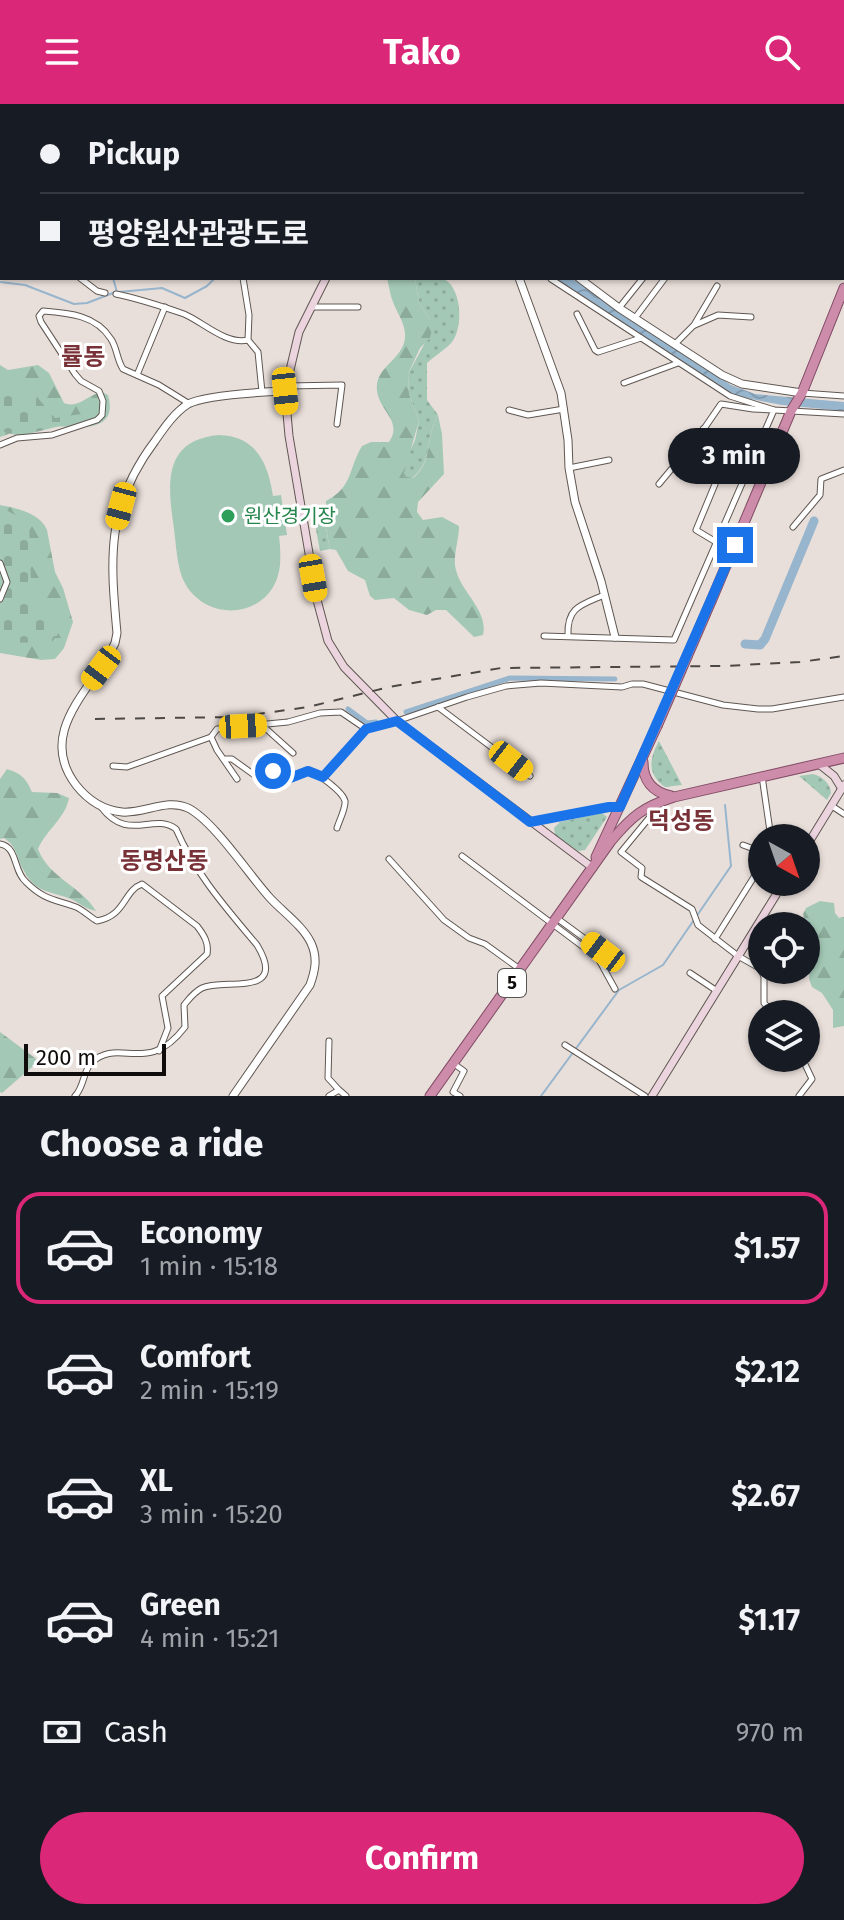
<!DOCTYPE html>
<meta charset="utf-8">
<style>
body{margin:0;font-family:"Fira Sans","Noto Sans KR",sans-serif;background:#20242c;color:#f1f3f6;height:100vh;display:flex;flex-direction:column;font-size:30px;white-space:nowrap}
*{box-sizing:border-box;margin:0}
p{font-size:26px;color:#9ea1a6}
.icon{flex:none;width:44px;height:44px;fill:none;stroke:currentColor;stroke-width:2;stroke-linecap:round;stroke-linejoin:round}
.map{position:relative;height:992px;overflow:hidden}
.panel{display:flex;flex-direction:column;background:#171b24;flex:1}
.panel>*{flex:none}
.hud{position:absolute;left:0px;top:0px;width:844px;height:176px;box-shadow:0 2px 6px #0004;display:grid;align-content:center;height:176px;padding:0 40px;background:#171b24}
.needle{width:52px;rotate:140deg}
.tools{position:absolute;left:748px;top:720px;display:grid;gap:16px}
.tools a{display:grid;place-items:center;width:72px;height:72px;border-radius:50%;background:#171b24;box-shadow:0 2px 6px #0004;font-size:40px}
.scale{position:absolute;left:24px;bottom:20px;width:142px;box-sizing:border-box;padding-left:8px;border:4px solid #0f0c0b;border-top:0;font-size:22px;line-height:28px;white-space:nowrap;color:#0f0c0b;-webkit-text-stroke:6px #fff;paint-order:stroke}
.end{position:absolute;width:36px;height:36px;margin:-18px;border:10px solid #1a73e8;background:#fff;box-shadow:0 0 0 4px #fff}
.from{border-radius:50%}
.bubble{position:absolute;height:56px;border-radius:28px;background:#171b24;box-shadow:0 2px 6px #0004;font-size:26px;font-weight:700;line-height:56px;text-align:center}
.car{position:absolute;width:24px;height:48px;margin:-24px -12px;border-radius:10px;box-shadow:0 0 6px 2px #0007;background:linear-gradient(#f5c518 24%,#345 0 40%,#f5c518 0 76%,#345 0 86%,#f5c518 0)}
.hud b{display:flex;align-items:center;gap:28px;height:76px;font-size:30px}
.hud b+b{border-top:2px solid #363941}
.hud i{width:20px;height:20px;background:#f1f3f6}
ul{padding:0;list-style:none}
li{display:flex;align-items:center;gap:24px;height:112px;margin:0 16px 12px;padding:0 24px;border:4px solid transparent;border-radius:24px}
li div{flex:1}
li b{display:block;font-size:30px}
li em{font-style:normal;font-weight:700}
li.selected{border-color:#db2777}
li>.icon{width:72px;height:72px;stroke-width:1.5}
h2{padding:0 40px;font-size:36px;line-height:96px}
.pay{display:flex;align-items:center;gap:20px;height:88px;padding:0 40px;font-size:30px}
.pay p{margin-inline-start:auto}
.button{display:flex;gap:16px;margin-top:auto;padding:16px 40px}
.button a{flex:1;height:92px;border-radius:48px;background:#db2777;color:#fff;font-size:32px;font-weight:700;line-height:92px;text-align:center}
header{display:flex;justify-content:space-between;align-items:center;height:104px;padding:0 40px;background:#db2777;color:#fff;font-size:36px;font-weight:700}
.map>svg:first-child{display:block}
</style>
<header><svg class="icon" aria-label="menu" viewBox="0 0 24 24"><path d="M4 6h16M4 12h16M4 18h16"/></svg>Tako<svg class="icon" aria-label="search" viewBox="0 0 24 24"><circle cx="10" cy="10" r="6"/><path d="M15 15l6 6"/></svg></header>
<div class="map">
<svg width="844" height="992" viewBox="0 0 844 992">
<defs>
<pattern id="grass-dots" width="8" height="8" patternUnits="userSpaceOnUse" patternTransform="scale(2)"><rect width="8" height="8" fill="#a4c8b6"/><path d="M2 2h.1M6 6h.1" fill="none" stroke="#8cab9b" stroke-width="1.8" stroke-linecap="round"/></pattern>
<pattern id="forest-firs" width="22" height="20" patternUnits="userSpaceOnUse" patternTransform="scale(2)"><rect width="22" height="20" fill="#a4c8b6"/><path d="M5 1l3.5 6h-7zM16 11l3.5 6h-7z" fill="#8cab9b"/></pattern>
<pattern id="cemetery-stones" width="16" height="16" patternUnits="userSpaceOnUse" patternTransform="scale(2)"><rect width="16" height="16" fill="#a4c8b6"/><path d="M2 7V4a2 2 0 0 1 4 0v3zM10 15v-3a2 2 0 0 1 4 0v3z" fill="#8cab9b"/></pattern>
<pattern id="water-waves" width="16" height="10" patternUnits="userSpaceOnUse" patternTransform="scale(2)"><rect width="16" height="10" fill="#97b5cd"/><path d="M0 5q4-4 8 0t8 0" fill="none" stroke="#819aaf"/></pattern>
</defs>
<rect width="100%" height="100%" fill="#e9dfda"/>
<g fill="url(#grass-dots)">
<path d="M415,174c7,0 19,-2 26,0 21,6 23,49 11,64 -7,8 -18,14 -25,21v37l11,15c-13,21 -4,46 -26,63l-9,-2v-10l12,-26 4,-19 -10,-27 -1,-20 18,-33 4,-21 -11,-17z"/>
<path d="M328,418v6l-2,1 4,20 -10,2 -5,-27z"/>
<path d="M659,637l23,44 -17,2c-18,-13 -16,-28 -6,-46z"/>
<path d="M813,670c10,3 17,9 18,19l-4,7 -28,-24z"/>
<path d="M602,709l5,4 -22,33 -7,1 -23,-16 -1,-7 6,-6z"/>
</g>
<g fill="url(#forest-firs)">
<path d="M0,0h223v2h-221v5z"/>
<path d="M387,174h28l4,25 11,17 2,9 -2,9 -10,10 -12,26 1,20 10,27 -16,55 10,2c21,-17 12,-42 25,-63l4,19 2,40 -26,28 -1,10 6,8 19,-3 17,9c0,13 -5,26 -4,39 3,26 34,44 28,70l-9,2 -28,-27h-10l-9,5 -18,-5 -15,-12 -19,2 -5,-4 -5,-16 -17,-9 -12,-21 -6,-1 -4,-21 5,-3 1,-7 -6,-7v-10c27,-14 22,-32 36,-55l9,-4h18c14,-21 -9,-30 -12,-51 -3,-24 26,-31 28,-53 1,-14 -7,-23 -12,-36 -3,-7 -4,-16 -6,-24z"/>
<path d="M0,261l8,5 30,-5 11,8 15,30c15,6 24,-9 38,-11l6,3c14,49 -55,26 -78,31 -10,2 -20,8 -30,11z"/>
<path d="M0,401c17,3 40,8 47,25l8,42 8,16 10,34 -9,26 -9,11 -14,1 -41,-7z"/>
<path d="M7,665c15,5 19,9 25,23l25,1 12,5c-4,21 -23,32 -31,51 11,29 43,37 58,62 -10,-2 -15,-7 -23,-11 -22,-10 -36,-5 -49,-29 -8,-13 -6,-24 -20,-33l-4,1v-60z"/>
<path d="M820,797l14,2 1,10 4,5 5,-1v109l-11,2v-18l-11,-17 -10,-6 -3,-8 1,-18 -4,-3v-24l2,-1 -5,-19 3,-6z"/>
<path d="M0,928l39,29 -37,32 -2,-1z"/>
</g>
<g fill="url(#cemetery-stones)">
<path d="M0,273l13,10 24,10 18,21 26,-4 3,6 -64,16 -20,-5z"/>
<path d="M0,403l29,15 2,61 10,29 24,12 -13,18 -52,1z"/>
</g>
<path fill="#a4c8b6" d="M219,331c37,1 49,28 54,61l8,-1 6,40 -8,1c3,25 3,50 -20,66 -27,18 -65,6 -77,-25 -5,-14 -6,-32 -8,-48 -6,-42 -13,-89 45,-94z"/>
<path fill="url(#water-waves)" d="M555,174h16l160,107 24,9 89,8v9l-62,-6 -47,-9z"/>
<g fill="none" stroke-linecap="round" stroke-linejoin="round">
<g stroke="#97b5cd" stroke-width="2">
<path d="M113,174l4,14"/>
<path d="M0,178l25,3 49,19 13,-1 26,-10"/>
<path d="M119,188l43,-4 23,10 22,-12 8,-8"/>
<path d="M541,992l78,-106 44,-25 68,-99 -6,-61"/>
</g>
<g stroke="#97b5cd" stroke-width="5">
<path d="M348,605l19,14 9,-1"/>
<path d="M406,608l104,-34 105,1"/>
</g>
<path stroke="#97b5cd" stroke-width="9" d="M745,540l15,1 5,-6 49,-118"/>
<defs>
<g id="minor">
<path d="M285,0l1,2"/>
<path d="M246,2v-2"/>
<path d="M547,2l1,-2"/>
<path d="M80,174l17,13 8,2"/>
<path d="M243,174l6,37 -1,25 10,12 4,40"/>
<path d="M551,175l179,117 44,14 70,4"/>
<path d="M116,190c24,5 45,12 68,20 19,8 42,31 64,26"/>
<path d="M311,203h47"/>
<path d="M619,204l24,-30"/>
<path d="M577,210l18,36 3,2 43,-14"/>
<path d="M635,214l30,-40"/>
<path d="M695,221l23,-10 33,2"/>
<path d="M675,240l19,-19 23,-39"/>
<path d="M137,271l28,-68"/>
<path d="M624,279l54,-20"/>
<path d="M287,282l55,-1 -5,39"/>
<path d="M802,289l42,3"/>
<path d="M509,306l19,5 36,-6"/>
<path d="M703,325l26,13 1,6 -34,82 20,12"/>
<path d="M0,341l17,-7 35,-3 45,-15 5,-5 1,-14 -4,-10 -18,-10 -6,-7 -34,-52 -2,-6 4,-5c26,2 53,4 68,28 6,9 6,21 12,30l36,16 29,18"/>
<path d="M569,364l40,-8"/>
<path d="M793,423l27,-32 1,-16 23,-9"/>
<path d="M0,459l7,19 -7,17"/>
<path d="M568,531c-1,-28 13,-30 36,-40"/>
<path d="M544,532l130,4 100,-230 -21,-1 -32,-5 -22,32 -40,48"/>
<path d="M438,603l92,69"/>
<path d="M263,622l30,27"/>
<path d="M225,655h7l25,18 16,-6 17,7 18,-7c9,1 35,21 37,30 1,7 -6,20 -8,27"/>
<path d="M113,662l14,1 84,-30"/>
<path d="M762,672l9,62"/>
<path d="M323,673l43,-48 31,-8 70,-24 39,-11 35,-3 81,4 10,-3h11l80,21 35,4h14l72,-12"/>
<path d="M237,675l-20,-29 -6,-13 6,-8 71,-7 32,-9 21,-1 25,17"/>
<path d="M832,702l12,8"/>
<path d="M649,714l-28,34 21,16 -1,9 51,32 6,16 40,31 23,13 3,8v26l10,11"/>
<path d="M530,718l79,-15h10"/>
<path d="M0,740c18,3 13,27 26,38 18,18 28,17 50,25 7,3 14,10 21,14 29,-5 26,-30 45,-37l55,42c7,9 12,17 10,28l-45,42 6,32 -9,23"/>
<path d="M743,741l19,7"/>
<path d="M462,752l136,102 17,31"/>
<path d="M389,755l55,61 25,18 16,6 36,26"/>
<path d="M558,815l45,33 -5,6"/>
<path d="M715,835l47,-75"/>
<path d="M690,869l27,18"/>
<path d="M329,937l-1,37 11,12"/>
<path d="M565,941l80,51"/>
<path d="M454,960l10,7 -11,21 7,4"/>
<path d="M75,992c9,-9 8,-24 16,-33 28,-27 56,14 94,-36l-1,-22c5,-6 10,-13 18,-17 22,-10 87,10 55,-43 -31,-37 -62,-72 -81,-116 -23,-17 -48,14 -75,-22"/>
<path d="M329,992l10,-6 7,6"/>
<path d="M799,992l13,-17 -10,-21"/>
</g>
<g id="tertiary">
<path d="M435,0l3,2"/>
<path d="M473,0l1,2"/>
<path d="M519,174l42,115 7,47 1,28 6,34 26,79 14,56"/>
<path d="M579,174l40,30 103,67 20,9 60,9"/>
<path d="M233,992l77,-111c5,-14 8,-27 1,-42 -8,-17 -28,-31 -41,-45 -21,-23 -56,-77 -82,-90 -21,-10 -44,6 -66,4 -19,-2 -35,-13 -46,-27 -41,-54 18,-97 39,-142l2,-10c-7,-76 -11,-127 38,-192 9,-13 19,-28 33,-37 17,-9 75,-12 97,-13"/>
</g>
<g id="secondary">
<path d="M423,2v-2"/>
<path d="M326,174l-27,54 -14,59 4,45 28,164 11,41 16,26 53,54 196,147"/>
<path d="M819,660l15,12 8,13"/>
<path d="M806,743l38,-62"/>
<path d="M652,992l132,-214"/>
</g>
<g id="trunk">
<path d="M712,495l79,-188 11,-18 42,-105"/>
<path d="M643,658c0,18 9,30 28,34"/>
<path d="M596,753l61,-131"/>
<path d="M430,992l181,-255c21,-25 32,-34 63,-44l170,-39"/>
</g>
</defs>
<use href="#minor" stroke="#5f5752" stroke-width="7"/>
<use href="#tertiary" stroke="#5f5752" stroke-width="9"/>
<use href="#secondary" stroke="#5f5752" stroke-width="9"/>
<use href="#trunk" stroke="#814c65" stroke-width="11"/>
<use href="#minor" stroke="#fff" stroke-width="5"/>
<use href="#tertiary" stroke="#fff" stroke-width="7"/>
<use href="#secondary" stroke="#ecd4df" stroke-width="7"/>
<use href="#trunk" stroke="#cc8caa" stroke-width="9"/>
<path stroke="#4d4845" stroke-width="2" stroke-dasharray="10 10" stroke-linecap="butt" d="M95,615l142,-2 71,-10 81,-20 112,-19 223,-2 76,-4 44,-6"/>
<defs>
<path id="trunk-bridge" d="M657,622l55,-127"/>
</defs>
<use href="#trunk-bridge" stroke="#814c65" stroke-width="11" stroke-linecap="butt"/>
<use href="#trunk-bridge" stroke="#cc8caa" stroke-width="9"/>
</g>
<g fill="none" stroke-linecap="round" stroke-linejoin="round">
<path stroke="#1a73e8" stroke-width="10" d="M273,667l17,7 18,-7 15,6 43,-48 31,-8 133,101 79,-15h11l115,-262"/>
</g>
<circle fill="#2e9e5b" stroke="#fff" stroke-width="3" cx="228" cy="412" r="8"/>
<g text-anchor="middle" stroke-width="6" stroke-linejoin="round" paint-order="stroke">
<rect fill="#fff" stroke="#575554" stroke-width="2" x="498" y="865" width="28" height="28" rx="6"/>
<g font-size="18" font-weight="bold" fill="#0f0c0b">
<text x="512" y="885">5</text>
</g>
<g font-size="20" fill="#27864d" stroke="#fff" text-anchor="start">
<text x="244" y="419">원산경기장</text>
</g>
<g font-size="24" font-weight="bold" fill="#783137" stroke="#fff">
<text x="83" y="261">률동</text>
<text x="681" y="725">덕성동</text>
<text x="164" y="765">동명산동</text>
</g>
</g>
</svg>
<div class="tools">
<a><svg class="needle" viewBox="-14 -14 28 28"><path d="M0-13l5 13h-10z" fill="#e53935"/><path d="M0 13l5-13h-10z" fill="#9ea1a6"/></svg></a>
<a><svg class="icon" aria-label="locate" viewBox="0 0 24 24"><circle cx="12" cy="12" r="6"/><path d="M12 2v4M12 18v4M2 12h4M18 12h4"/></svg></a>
<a><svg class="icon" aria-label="layers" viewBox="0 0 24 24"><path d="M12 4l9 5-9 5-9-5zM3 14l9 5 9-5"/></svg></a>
</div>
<div class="scale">200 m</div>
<i class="end from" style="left:273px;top:667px"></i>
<i class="end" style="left:735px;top:441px"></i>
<div class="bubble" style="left:668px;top:324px;width:132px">3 min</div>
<i class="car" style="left:285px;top:287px;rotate:174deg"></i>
<i class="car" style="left:121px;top:402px;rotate:195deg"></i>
<i class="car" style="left:313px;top:474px;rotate:170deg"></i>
<i class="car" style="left:101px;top:564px;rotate:217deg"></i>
<i class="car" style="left:243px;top:622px;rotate:87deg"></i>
<i class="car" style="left:511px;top:657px;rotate:128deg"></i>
<i class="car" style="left:603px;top:848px;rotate:307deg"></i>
<div class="hud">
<b><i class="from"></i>Pickup</b>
<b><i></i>평양원산관광도로</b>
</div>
</div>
<section class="panel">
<h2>Choose a ride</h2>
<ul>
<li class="selected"><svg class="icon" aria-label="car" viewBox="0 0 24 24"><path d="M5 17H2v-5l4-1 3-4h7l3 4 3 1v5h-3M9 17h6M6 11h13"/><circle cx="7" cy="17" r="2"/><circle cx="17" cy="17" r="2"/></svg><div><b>Economy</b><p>1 min · 15:18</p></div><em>$1.57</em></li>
<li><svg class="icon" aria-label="car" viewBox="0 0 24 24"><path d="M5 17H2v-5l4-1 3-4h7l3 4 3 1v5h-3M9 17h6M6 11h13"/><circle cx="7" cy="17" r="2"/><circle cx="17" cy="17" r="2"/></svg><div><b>Comfort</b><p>2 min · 15:19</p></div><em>$2.12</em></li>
<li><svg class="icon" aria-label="car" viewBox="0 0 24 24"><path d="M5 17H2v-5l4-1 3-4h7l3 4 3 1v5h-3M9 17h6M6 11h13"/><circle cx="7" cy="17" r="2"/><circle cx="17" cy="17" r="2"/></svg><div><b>XL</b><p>3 min · 15:20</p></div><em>$2.67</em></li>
<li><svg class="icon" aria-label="car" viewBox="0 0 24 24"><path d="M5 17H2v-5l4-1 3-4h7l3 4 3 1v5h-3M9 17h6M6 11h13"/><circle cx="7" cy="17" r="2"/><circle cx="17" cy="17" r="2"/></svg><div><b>Green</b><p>4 min · 15:21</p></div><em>$1.17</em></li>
</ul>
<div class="pay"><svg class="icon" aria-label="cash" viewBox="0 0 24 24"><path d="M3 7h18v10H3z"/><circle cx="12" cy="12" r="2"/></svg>Cash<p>970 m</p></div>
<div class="button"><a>Confirm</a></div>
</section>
